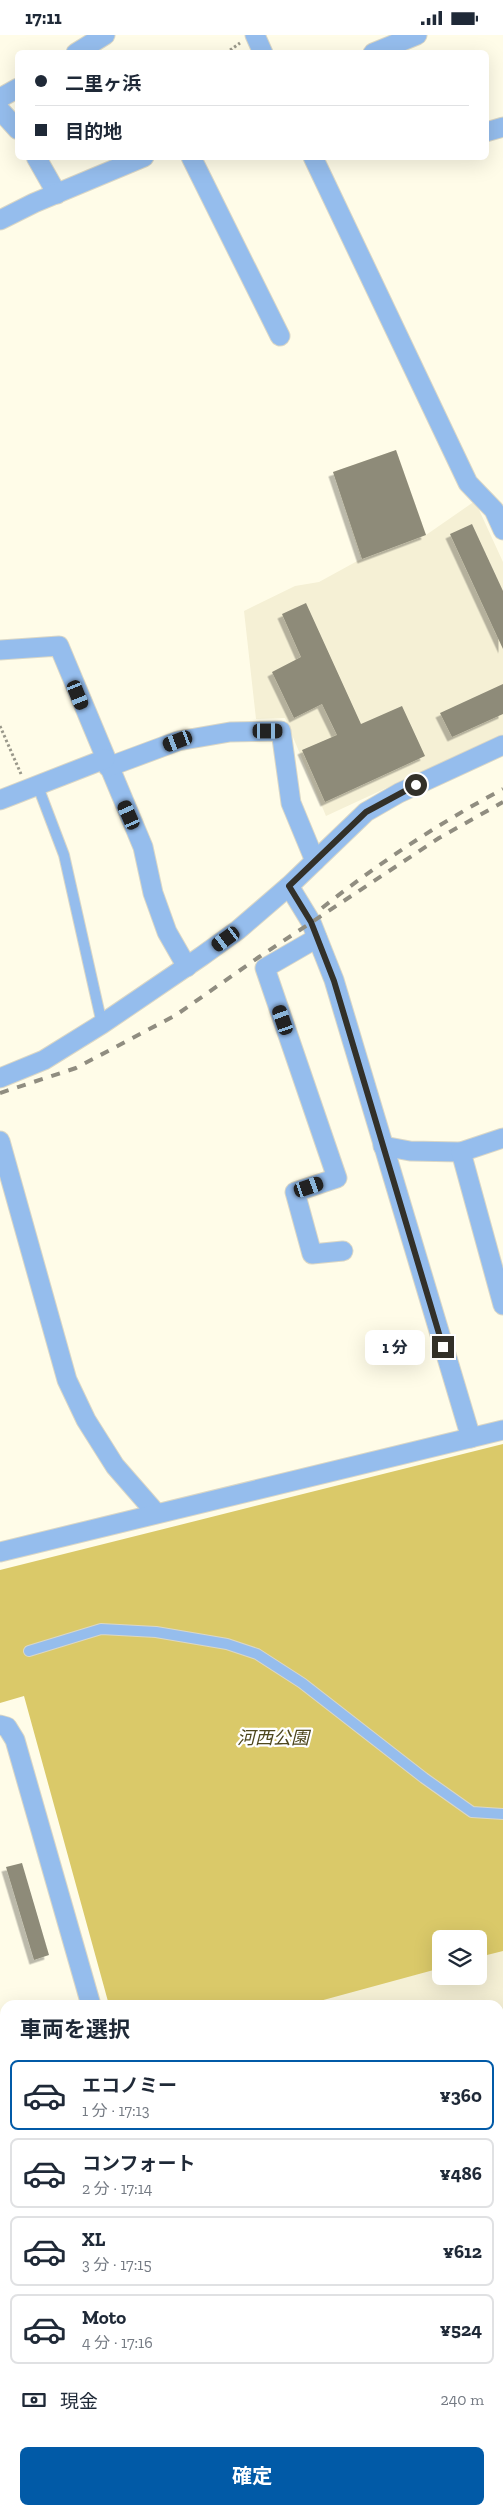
<!DOCTYPE html>
<html lang="ja">
<meta charset="utf-8">
<style>
body{margin:0;font-family:"Zilla Slab","Noto Sans JP",serif;background:#f2f2f3;color:#1f2937;height:100vh;display:flex;flex-direction:column;font-size:19px;white-space:nowrap}
*{box-sizing:border-box;margin:0}
p{font-size:16px;color:#747a83}
.icon{flex:none;width:28px;height:28px;fill:none;stroke:currentColor;stroke-width:2;stroke-linecap:round;stroke-linejoin:round}
.map{position:relative;flex:1;overflow:hidden}
.sheet{position:absolute;left:0px;top:1965px;width:504px;height:515px;display:flex;flex-direction:column;background:#fff;border-radius:15px 15px 0 0;box-shadow:0 5px 20px #0002}
.sheet>*{flex:none}
.banner{position:absolute;left:15px;top:15px;width:474px;height:110px;border-radius:8px;box-shadow:0 5px 20px #0002;display:grid;align-content:center;height:110px;padding:0 20px;background:#fff}
.fabs{position:absolute;left:432px;top:1895px;display:grid;gap:10px}
.fabs a{display:grid;place-items:center;width:55px;height:55px;border-radius:8px;background:#fff;box-shadow:0 5px 20px #0002;font-size:25px}
.end{position:absolute;width:22px;height:22px;margin:-11px;border:6px solid #323029;background:#fff;box-shadow:0 0 0 2px #fff}
.from{border-radius:50%}
.bubble{position:absolute;height:35px;border-radius:8px;background:#fff;box-shadow:0 5px 20px #0002;font-size:16px;font-weight:700;line-height:35px;text-align:center}
.car{position:absolute;width:15px;height:30px;margin:-15px -8px;border-radius:6px;box-shadow:0 0 4px 1px #0007;background:linear-gradient(#222 24%,#8ab4d8 0 40%,#222 0 76%,#8ab4d8 0 86%,#222 0)}
.banner b{display:flex;align-items:center;gap:18px;height:48px;font-size:19px}
.banner b+b{border-top:1px solid #e0e1e3}
.banner i{width:12px;height:12px;background:#1f2937}
ul{padding:0;list-style:none}
li{display:flex;align-items:center;gap:15px;height:70px;margin:0 10px 8px;padding:0 10px;border:2px solid #e0e1e3;border-radius:8px}
li div{flex:1}
li b{display:block;font-size:19px}
li em{font-style:normal;font-weight:700}
li.selected{border-color:#015aa7}
li>.icon{width:45px;height:45px;stroke-width:1.5}
h2{padding:0 20px;font-size:22px;line-height:60px}
.pay{display:flex;align-items:center;gap:12px;height:55px;padding:0 20px;font-size:19px}
.pay p{margin-inline-start:auto}
.cta{display:flex;gap:10px;margin-top:auto;padding:10px 20px}
.cta a{flex:1;height:58px;border-radius:8px;background:#015aa7;color:#fff;font-size:20px;font-weight:700;line-height:58px;text-align:center}
.status{display:flex;justify-content:space-between;align-items:center;height:35px;padding:0 25px;background:#fff;direction:ltr}
.status svg{height:14px;fill:currentColor}
.map>svg:first-child{display:block}
</style>
<div class="status"><b>17:11</b><svg viewBox="0 0 49 12"><path d="M0 12V9h3v3zM5 12V6h3v6zM10 12V3h3v9zM15 12V0h3v12zM26 1h20v11H26zM47 4h2v5h-2z"/></svg></div>
<div class="map">
<svg width="503" height="2480" viewBox="0 0 503 2480">
<defs>
<filter id="shadow"><feDropShadow dx="-4.5" dy="4.5" stdDeviation="0" flood-color="#0004"/></filter>
</defs>
<rect width="100%" height="100%" fill="#fffce8"/>
<g fill="#f5f0d5">
<path d="M396,415l30,85 49,-34 28,61v172l-177,82 -41,-98 -29,1 -12,-108 51,-25 24,-4 42,-23 -28,-87z"/>
<path d="M503,1912v568h-503v-288l5,-2v285h494v-505h-227l169,-43v14h38v-23z"/>
<path d="M5,2039v123l-5,-20v-102z"/>
</g>
<path fill="#dac969" d="M503,1409v507l-24,6v-18h-38v29l-136,37h-196l-85,-309 -24,7v-133z"/>
<g fill="#8e8b79" filter="url(#shadow)">
<path d="M396,415l30,85 -64,24 -29,-87z"/>
<path d="M472,489l31,67v58l-53,-115z"/>
<path d="M306,568l55,121 41,-18 23,50 -100,46 -23,-52 35,-15 -15,-31 -28,14 -22,-46 29,-15 -19,-43z"/>
<path d="M503,649v30l-51,23 -12,-24z"/>
<path d="M22,1828l27,92 -15,5 -28,-93z"/>
</g>
<g fill="none" stroke-linecap="round" stroke-linejoin="round">
<defs>
<g id="lane">
<path d="M37,749l27,71 38,169"/>
<path d="M29,1616l72,-22 55,3 71,12 30,10 45,29 122,95 48,34 31,2"/>
<path d="M499,2281l4,-1"/>
</g>
<g id="street">
<path d="M255,0l8,18"/>
<path d="M76,18l29,-18"/>
<path d="M373,18l44,-18"/>
<path d="M0,63l18,-10"/>
<path d="M0,75l18,20"/>
<path d="M486,97l17,-5"/>
<path d="M36,122l21,37"/>
<path d="M191,122l89,179"/>
<path d="M313,122l155,326 26,27 9,20"/>
<path d="M0,185l34,-17 110,-46"/>
<path d="M0,615l59,-4 84,201 10,46 14,39 20,35"/>
<path d="M108,732l70,-26 52,-9 51,-1 10,72 24,58"/>
<path d="M0,765l105,-41"/>
<path d="M289,851l22,36 23,58 137,458"/>
<path d="M317,903l-52,30 72,210 -42,14 17,62 31,-3"/>
<path d="M0,1043l44,-18 58,-36 100,-68 36,-26 51,-44 77,-74 33,-19 104,-48"/>
<path d="M0,1106l67,239 19,40 29,46 41,47"/>
<path d="M383,1111l27,5 51,1 42,-14"/>
<path d="M461,1117l42,153"/>
<path d="M0,1517l503,-122"/>
<path d="M0,1690l7,2 8,13 76,265"/>
<path d="M0,2272l5,-1"/>
</g>
</defs>
<use href="#lane" stroke="#dad7c6" stroke-width="12"/>
<use href="#street" stroke="#dad7c6" stroke-width="21"/>
<g stroke="#9a988a" stroke-width="3" stroke-dasharray="2.5 2.5" stroke-linecap="butt">
<path d="M226,18l14,-10"/>
<path d="M0,691l21,48"/>
</g>
<use href="#lane" stroke="#95bded" stroke-width="10"/>
<use href="#street" stroke="#95bded" stroke-width="19"/>
<g stroke="#908d80" stroke-width="4" stroke-dasharray="9 9" stroke-linecap="butt">
<path d="M322,873c57,-45 117,-85 181,-119"/>
<path d="M0,1058l76,-25 100,-53 83,-58 180,-119 64,-36"/>
<path d="M499,2355l4,-1"/>
</g>
</g>
<g fill="none" stroke-linecap="round" stroke-linejoin="round">
<path stroke="#323029" stroke-width="6" d="M416,750l-50,27 -77,74 22,36 23,59 109,366"/>
</g>
<g text-anchor="middle" stroke-width="4.5" stroke-linejoin="round" paint-order="stroke">
<g font-size="18" font-style="italic" fill="#4d461d" stroke="#fff">
<text x="273" y="1709">河西公園</text>
</g>
</g>
</svg>
<div class="fabs">
<a><svg class="icon" aria-label="layers" viewBox="0 0 24 24"><path d="M12 4l9 5-9 5-9-5zM3 14l9 5 9-5"/></svg></a>
</div>
<i class="end from" style="left:416px;top:750px"></i>
<i class="end" style="left:443px;top:1312px"></i>
<div class="bubble" style="left:365px;top:1295px;width:60px">1 分</div>
<i class="car" style="left:78px;top:660px;rotate:158deg"></i>
<i class="car" style="left:268px;top:696px;rotate:90deg"></i>
<i class="car" style="left:178px;top:706px;rotate:249deg"></i>
<i class="car" style="left:129px;top:780px;rotate:336deg"></i>
<i class="car" style="left:226px;top:904px;rotate:234deg"></i>
<i class="car" style="left:283px;top:985px;rotate:341deg"></i>
<i class="car" style="left:309px;top:1152px;rotate:71deg"></i>
<div class="banner">
<b><i class="from"></i>二里ヶ浜</b>
<b><i></i>目的地</b>
</div>
<section class="sheet">
<h2>車両を選択</h2>
<ul>
<li class="selected"><svg class="icon" aria-label="car" viewBox="0 0 24 24"><path d="M5 17H2v-5l4-1 3-4h7l3 4 3 1v5h-3M9 17h6M6 11h13"/><circle cx="7" cy="17" r="2"/><circle cx="17" cy="17" r="2"/></svg><div><b>エコノミー</b><p>1 分 · 17:13</p></div><em>¥360</em></li>
<li><svg class="icon" aria-label="car" viewBox="0 0 24 24"><path d="M5 17H2v-5l4-1 3-4h7l3 4 3 1v5h-3M9 17h6M6 11h13"/><circle cx="7" cy="17" r="2"/><circle cx="17" cy="17" r="2"/></svg><div><b>コンフォート</b><p>2 分 · 17:14</p></div><em>¥486</em></li>
<li><svg class="icon" aria-label="car" viewBox="0 0 24 24"><path d="M5 17H2v-5l4-1 3-4h7l3 4 3 1v5h-3M9 17h6M6 11h13"/><circle cx="7" cy="17" r="2"/><circle cx="17" cy="17" r="2"/></svg><div><b>XL</b><p>3 分 · 17:15</p></div><em>¥612</em></li>
<li><svg class="icon" aria-label="car" viewBox="0 0 24 24"><path d="M5 17H2v-5l4-1 3-4h7l3 4 3 1v5h-3M9 17h6M6 11h13"/><circle cx="7" cy="17" r="2"/><circle cx="17" cy="17" r="2"/></svg><div><b>Moto</b><p>4 分 · 17:16</p></div><em>¥524</em></li>
</ul>
<div class="pay"><svg class="icon" aria-label="cash" viewBox="0 0 24 24"><path d="M3 7h18v10H3z"/><circle cx="12" cy="12" r="2"/></svg>現金<p>240 m</p></div>
<div class="cta"><a>確定</a></div>
</section>
</div>
